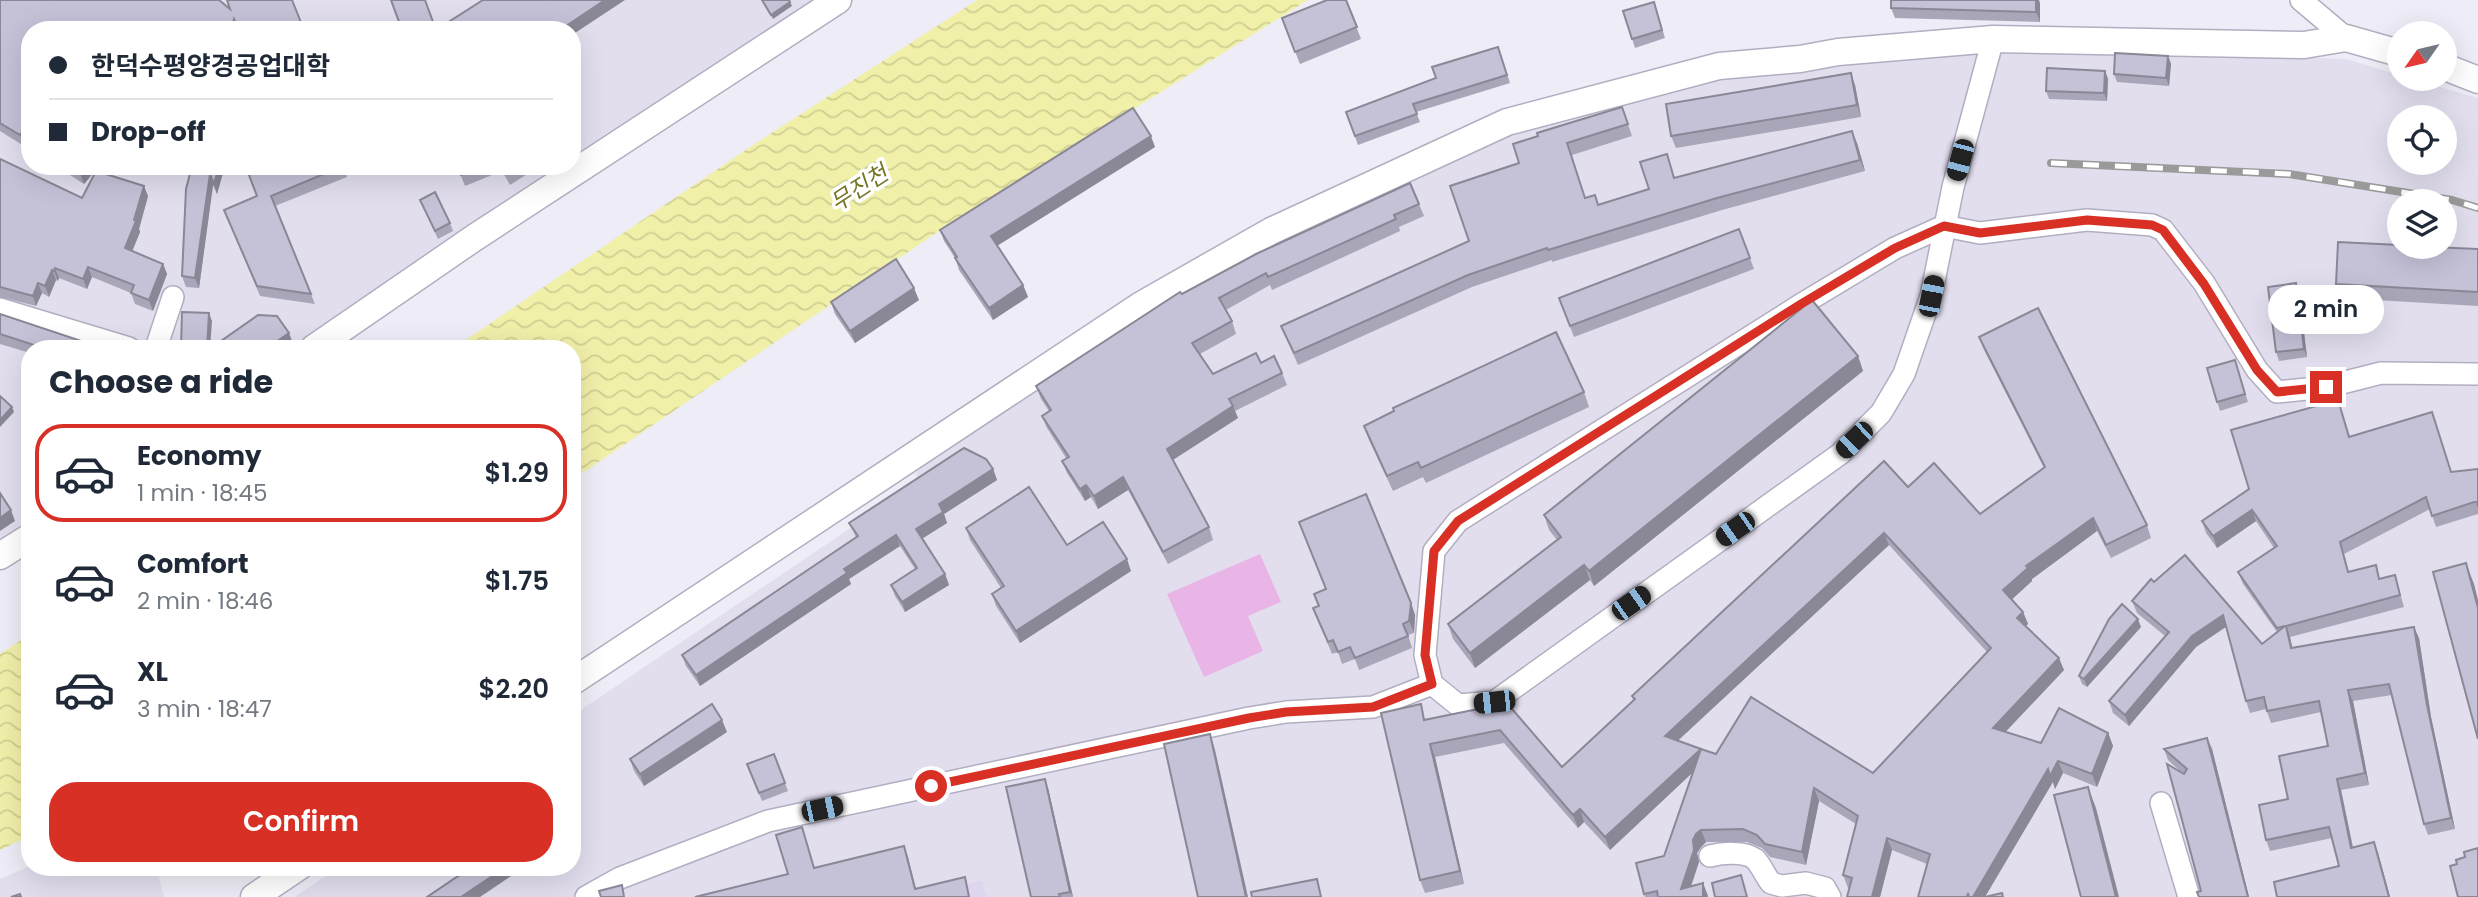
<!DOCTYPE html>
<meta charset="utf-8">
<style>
body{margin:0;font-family:Poppins,"Noto Sans KR",sans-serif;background:#f6f6f7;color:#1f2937;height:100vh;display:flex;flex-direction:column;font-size:26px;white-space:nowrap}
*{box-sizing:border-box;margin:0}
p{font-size:23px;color:#747a83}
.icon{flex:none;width:38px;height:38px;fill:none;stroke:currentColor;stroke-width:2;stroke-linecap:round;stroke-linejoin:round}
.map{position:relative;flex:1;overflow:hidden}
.side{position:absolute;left:21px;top:340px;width:560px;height:536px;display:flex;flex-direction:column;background:#fff;border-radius:28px;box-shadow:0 7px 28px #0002}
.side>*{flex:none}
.hud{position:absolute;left:21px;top:21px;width:560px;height:154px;border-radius:28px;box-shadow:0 7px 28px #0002;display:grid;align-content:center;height:154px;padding:0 28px;background:#fff}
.needle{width:46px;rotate:236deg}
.fabs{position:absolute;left:2387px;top:21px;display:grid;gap:14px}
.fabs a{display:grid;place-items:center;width:70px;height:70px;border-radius:50%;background:#fff;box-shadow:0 7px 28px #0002;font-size:35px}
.end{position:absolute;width:32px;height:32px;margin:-16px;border:9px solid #d93025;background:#fff;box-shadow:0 0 0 4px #fff}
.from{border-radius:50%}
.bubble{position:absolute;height:49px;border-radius:24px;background:#fff;box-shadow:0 7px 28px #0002;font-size:23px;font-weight:600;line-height:49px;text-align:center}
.car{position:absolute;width:21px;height:42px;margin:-21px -10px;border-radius:9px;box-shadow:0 0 5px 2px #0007;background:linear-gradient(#222 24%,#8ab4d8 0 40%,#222 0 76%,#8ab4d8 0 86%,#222 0)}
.hud b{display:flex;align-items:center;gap:24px;height:66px;font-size:26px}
.hud b+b{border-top:2px solid #e0e1e3}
.hud i{width:18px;height:18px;background:#1f2937}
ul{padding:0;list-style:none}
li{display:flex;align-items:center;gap:21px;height:98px;margin:0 14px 10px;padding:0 14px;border:4px solid transparent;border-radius:28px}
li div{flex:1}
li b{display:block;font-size:26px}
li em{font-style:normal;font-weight:600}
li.current{border-color:#d93025}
li>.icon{width:63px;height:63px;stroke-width:1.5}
h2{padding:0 28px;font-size:32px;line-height:84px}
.button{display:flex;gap:14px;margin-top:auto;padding:14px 28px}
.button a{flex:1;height:80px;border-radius:28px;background:#d93025;color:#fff;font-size:28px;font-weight:600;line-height:80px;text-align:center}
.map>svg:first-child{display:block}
</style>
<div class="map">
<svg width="2478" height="897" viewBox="0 0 2478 897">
<defs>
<pattern id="water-waves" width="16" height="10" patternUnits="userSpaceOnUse" patternTransform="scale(1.75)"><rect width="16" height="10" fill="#f1f0a9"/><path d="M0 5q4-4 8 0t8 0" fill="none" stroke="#d0cf93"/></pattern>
</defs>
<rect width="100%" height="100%" fill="#eeecf6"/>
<g fill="#e2deee" fill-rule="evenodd">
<path d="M0,0h817l-245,162v-132h-542v136h536l-140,91 -130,91h-266v180l-30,18z"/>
<path d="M2015,48l331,11 53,16v4h13l66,19v799h-1491l-5,-17 -67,17h-621l47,-31h231v-150l345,-233 -1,-15 253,-170 107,-58 199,-94 248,-71zM2399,117h46v46h-46zM2399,201h46v46h-46z"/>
<path d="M30,866h126l8,31h-164v-18z"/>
</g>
<path fill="#ddd6ee" d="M982,880l5,17h-72z"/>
<path fill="#e9b5e7" d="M1260,554l21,48 -33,14 15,35 -59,26 -37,-83z"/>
<g fill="url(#water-waves)">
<path d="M977,0h331l-366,229 -370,251v-132h-118l296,-201z"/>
<path d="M30,634v202l-30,14v-196z"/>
</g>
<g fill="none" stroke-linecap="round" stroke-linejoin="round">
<defs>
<g id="minor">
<path d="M2301,0l45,38"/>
<path d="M0,309l129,39"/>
<path d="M156,348l17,-51"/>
<path d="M1432,684l26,21 36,-3 346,-248 41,-41 23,-39 27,-78 22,-109 40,-148"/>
<path d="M2161,803l28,94"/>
<path d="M1710,856c12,-3 34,-5 45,3 6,6 11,18 16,24l11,3 24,-3 19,5 5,9"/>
<path d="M586,897l34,-19 148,-57 481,-103 37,-6 87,-5 59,-23 -7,-29 9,-104 24,-30 344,-217 93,-56 49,-22 36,7 107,-13 65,5 11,5 41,53 53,87 20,22 49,-5 55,-14 97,1"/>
</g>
<g id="tertiary">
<path d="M2445,67l33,13"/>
<path d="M314,348l160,-110 364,-238"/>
<path d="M0,556l30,-19"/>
<path d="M572,682l569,-377 130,-74 236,-109 212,-56 81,-7 38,-7 155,-13 311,6 42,-7 53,15"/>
<path d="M254,897l46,-31"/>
</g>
</defs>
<use href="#minor" stroke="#b2aec1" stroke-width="24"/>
<use href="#tertiary" stroke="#b2aec1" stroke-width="29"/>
<use href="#minor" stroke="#fff" stroke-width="21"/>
<use href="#tertiary" stroke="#fff" stroke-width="26"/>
<defs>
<path id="rail" d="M2051,163l238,11 163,26 26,8"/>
</defs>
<use href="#rail" stroke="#9a9a9a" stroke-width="8"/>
<use href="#rail" stroke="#fff" stroke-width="5" stroke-dasharray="16" stroke-linecap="butt"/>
</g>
<g fill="#a9a6b9" fill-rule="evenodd">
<path d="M0,0l238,29 -208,1v107l-6,9 -24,-15z"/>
<path d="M1346,0l15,39 -61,25 -18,-46z"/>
<path d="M1891,0h148l1,4v18l-145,-4 -4,-10z"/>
<path d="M1654,2l11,36 -30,10 -12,-37z"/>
<path d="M1498,47l12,36 -94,29 4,10 -62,23 -12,-33 90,-34z"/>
<path d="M2168,56l3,8 -2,22 -52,-4 -3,-8z"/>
<path d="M2105,71l3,8 -1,22 -58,-2 -3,-8z"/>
<path d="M1855,85l6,32 -185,31 -5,-12z"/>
<path d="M1622,107l10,29 -60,19 13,43 13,6 51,-15 26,-11 182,-35 8,28 -143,39 -170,52v-2l-80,27 -174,78 -17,-39 188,-85 50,-78z"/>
<path d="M1155,147l-158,99 26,39 5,12 -35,23 -34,-50 -4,-12 -11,-17 -4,-11z"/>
<path d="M0,159l82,39 66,-2 -9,33 1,3 -8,19 31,13 4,10 -14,37 -18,-7 -4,-11 -39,-16 -5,12 -28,-11 -1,3 -2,-1 -7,17 -7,-4 -6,13 -36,-9z"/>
<path d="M56,166h43l-15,18z"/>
<path d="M192,166h33l-8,28 -4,-9 -14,103 -13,-1 -4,-11z"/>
<path d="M256,166h90l-3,1 4,10 -72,29 40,98 -55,-8 -36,-86 33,-14z"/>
<path d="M457,166h73l2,5 -22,14 -8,-14 -37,15z"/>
<path d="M420,200l30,23 3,8 -15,8z"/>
<path d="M1419,204l5,12 -25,11 1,4 -128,59 -2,-5 -44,25 6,11 4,13 -36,20 13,20 48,-11 21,10 5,12 -52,26 3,7 -65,42 36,67 4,13 -45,24 -40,-74 -30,19 -7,-12 -6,4 -18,-28 -5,-12 4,-3 -19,-30 -5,-12 7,-5 -8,-12 -5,-13 146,-92z"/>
<path d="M1739,229l15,40 -180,68 -15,-39z"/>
<path d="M2478,249v57l-137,-8 -5,-14z"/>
<path d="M2296,283l3,9 8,65 -28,4 -3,-9z"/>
<path d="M919,300l-64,43 -20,-29 -4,-12z"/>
<path d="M0,314l102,34h-72v5l-30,-9z"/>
<path d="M1979,337l168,188 4,13 -40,20 -14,-27 -65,48v2l-20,18 11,13 5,12 -2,2 38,44 -59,62 36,11 67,-10 5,13 -16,41 -34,-14 -8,16 -2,-7 -126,82 -35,-14 -12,47h-33l2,-9h-1l-5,-13 13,-51 -37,-23 -13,64 -36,-8 -8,-9 -15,-6h-41l-5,5 -4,6 2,9 -8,25 12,-4 5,14h-63l-9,-34 28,-7 29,-84 -83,78 -26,-28 -6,6 -74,-85 -69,14 29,127 -39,9 -5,-13 6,-161 81,-16 55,64 71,-67 -1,-4 276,-209 72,27 64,-46 -60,-118zM1889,545l98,107 -114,121 -157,-19 -15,-4v-1l-23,-9z"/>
<path d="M1858,356l5,15 -269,215 -4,-6 -115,88 -22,-29 -5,-15 109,-84 -8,-10 -5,-15z"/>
<path d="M2235,360l13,42 -28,9 -13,-43z"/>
<path d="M1584,392l5,15 -163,76 -3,-6 -30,14 -24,-51 -5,-14z"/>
<path d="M2342,411l8,26 102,35 26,-3v45l-42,13 -6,-18 -86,45 5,18 31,7 15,-4 9,32 -114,30 2,11 127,-10 12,79 24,112 -27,6 -4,-11 -32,-129 -39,6 16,84 -28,5 12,57 25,6 12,44h-113l62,-31 -7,-28 -62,13 -4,-11 22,-41 40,-53 -7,-34 -50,11 -5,-14 -16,4 -4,-12 -20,-74 -30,20 -67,79 -16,-13 -4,-12 56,-65 -28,-23 -5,-12 22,-19 108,62 15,-12 -34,-48 -5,-12 36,-24 -18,-27 -39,27 -11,-15 -4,-12 47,-32z"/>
<path d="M993,469l4,11 -53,34 3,9 -24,15 22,36 4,11 -44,27 -10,-16 -4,-11 24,-16 -15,-23 -51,33 2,5 -151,102 -14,-20 -4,-11 174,-118 -7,-14z"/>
<path d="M1299,522l112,81 4,12 -1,18 -6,2 4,13 -53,22 -4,-11 -13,5 -4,-12 -6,2 -19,-46 5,-2 8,-17z"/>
<path d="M966,528l165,43 -111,72 -24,-37 -4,-12 9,-6 -31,-48z"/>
<path d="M2141,627l-54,60 -5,-3 -3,-8z"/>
<path d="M727,732l-83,54 -10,-15 -4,-12z"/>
<path d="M2207,738l5,11 37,148h-50l2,-6 -20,-119 -13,-12 -4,-11z"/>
<path d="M774,754l14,37 -26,10 -15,-37z"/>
<path d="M1048,788l25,109h-42z"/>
</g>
<g fill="#8a8796">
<path d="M605,0h20l-53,35v-5h-12z"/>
<path d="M2036,0h3l1,4v18l-4,-10z"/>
<path d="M790,2l2,4 -19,13 -2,-4z"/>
<path d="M234,19l4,10v1h-7z"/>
<path d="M2168,56l3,8 -2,22 -3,-8z"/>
<path d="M2105,71l3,8 -1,22 -3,-8z"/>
<path d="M1851,73l4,12 6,32 -4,-12z"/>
<path d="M30,120v17l-6,9 -4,-11z"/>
<path d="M1852,131l5,12 8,28 -5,-11z"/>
<path d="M1151,136l4,11 -160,100 -4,-11z"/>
<path d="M86,166h13l-15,18 -4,-11z"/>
<path d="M219,166h6l-8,28 -3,-10z"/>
<path d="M210,174l3,11 -14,103 -4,-10z"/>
<path d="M144,186l4,10 -9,33 1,3 -11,27 -4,-11z"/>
<path d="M163,264l4,10 -14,37 -4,-11z"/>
<path d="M88,267l4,10 -5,12 -4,-10z"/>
<path d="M55,268l4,10 -1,3 -4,-10z"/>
<path d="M52,270l4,10 -7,17 -4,-11z"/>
<path d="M38,283l4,10 -6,13 -3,-10z"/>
<path d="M2296,283l3,9 8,65 -3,-8z"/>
<path d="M1023,285l5,12 -35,23 -4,-12z"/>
<path d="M914,288l5,12 -64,43 -5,-12z"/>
<path d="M209,313l3,8 -2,27h-3z"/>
<path d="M289,333l3,8 -10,7h-15z"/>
<path d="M1858,356l5,15 -269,215 -5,-15z"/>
<path d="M1233,406l5,12 -67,43 -4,-12z"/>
<path d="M12,407l2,5 -14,15v-7z"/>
<path d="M993,469l4,11 -53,34 3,9 -27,17 -4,-11 23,-25z"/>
<path d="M1123,477l5,13 -30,19 -4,-13z"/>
<path d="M1086,485l5,12 -6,4 -5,-12z"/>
<path d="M11,510l4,11 -15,10v-13z"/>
<path d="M2252,510l4,11 -39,27 -4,-12z"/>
<path d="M2093,518l4,13 -65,48v2l-24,22 -5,-13 23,-24z"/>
<path d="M1884,533l5,12 -219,203 -5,-12z"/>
<path d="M896,535l4,11 -51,33 2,5 -151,102 -4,-11 148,-106z"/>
<path d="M1127,559l4,12 -111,72 -4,-12z"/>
<path d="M2466,563l8,21 4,16v8z"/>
<path d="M1584,565l6,15 -115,88 -5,-15z"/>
<path d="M945,574l4,11 -44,27 -3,-10z"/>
<path d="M1411,603l4,12 -1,18 -5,-12z"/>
<path d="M2023,612l5,12 -7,6 -4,-12z"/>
<path d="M2223,615l4,11 -31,21 -67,79 -4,-11 67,-79z"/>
<path d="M2138,619l3,8 -54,60 -3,-8z"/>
<path d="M2286,626l4,11 5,23 -4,-12z"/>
<path d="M2414,627l5,11 12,79 24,112 -4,-11 -24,-113z"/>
<path d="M2059,658l5,12 -67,71 -4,-13z"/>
<path d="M2348,690l5,11 16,84 -4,-12z"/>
<path d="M722,720l5,12 -83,54 -4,-12z"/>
<path d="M2108,733l5,13 -16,41 -5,-13z"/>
<path d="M1210,734l5,16 33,147h-2z"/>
<path d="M2207,738l5,11 37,148h-1z"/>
<path d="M1430,744l5,13 29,127 -4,-13z"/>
<path d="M1701,749l4,12 -95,89 -5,-13z"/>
<path d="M2058,761l5,12 -8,16 -2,-7 -68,115h-12l75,-128z"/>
<path d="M1045,779l3,9 25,109 -3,-5z"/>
<path d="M2337,779l4,11 14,69 -4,-11z"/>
<path d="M2088,787l8,21 23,89h-3z"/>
<path d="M1814,788l5,13 -13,64 -4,-13z"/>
<path d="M1580,809l4,13 -6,6 -5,-13z"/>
<path d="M572,827l4,10 -4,3z"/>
<path d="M1701,830l5,12 -5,5 -4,6 2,9 -12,35 -6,-8 12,-49 3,-6z"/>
<path d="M1887,838l5,12 -12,47h-8z"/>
<path d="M2374,842l4,11 12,44h-1z"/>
<path d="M904,846l4,11 10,40 -3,-8z"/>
<path d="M507,866h19l-46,31h-19z"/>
<path d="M1703,883l5,13v1h-5z"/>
</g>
<g fill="#c5c1d7" stroke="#8a8796" stroke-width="2">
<path d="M0,0h219l11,9 -3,-9h65l12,30h-65l-5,-11 -3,11h-201v90l-10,15 -20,-12z"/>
<path d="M391,0h34l11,30h-34z"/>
<path d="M483,0h122l-45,30h-124z"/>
<path d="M762,0h27l1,2 -19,13z"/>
<path d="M1327,0h19l11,27 -62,25 -13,-34z"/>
<path d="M1891,0h145v12l-145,-4z"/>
<path d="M1654,2l8,28 -30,9 -9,-28z"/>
<path d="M1498,47l9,28 -94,29 4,10 -62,22 -9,-24 90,-34 -4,-11z"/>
<path d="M2115,53l53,3 -2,22 -52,-4z"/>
<path d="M2047,68l58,3 -1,22 -58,-2z"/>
<path d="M1851,73l6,32 -186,31 -5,-32z"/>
<path d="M1622,107l6,17 -61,19 18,55 10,-3 3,10 51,-16 -9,-27 27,-8 7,24 178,-47 8,29 -143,38 -169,52 -1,-2 -79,27 -174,78 -13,-27 188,-85 -19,-55 69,-23 -6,-19 25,-8 -1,-3z"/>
<path d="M1133,108l18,28 -160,100 32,49 -34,23 -34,-50 2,-1 -17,-27z"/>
<path d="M0,159l82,39 14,-27 48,15 -10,34 2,1 -11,27 38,16 -14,36 -18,-7 3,-8 -46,-18 -5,12 -28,-11 -1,3 -2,-1 -7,16 -7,-3 -5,13 -33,-9z"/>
<path d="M69,166h17l-6,7z"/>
<path d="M192,166h27l-5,18 -4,-10 -15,104 -13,-2 4,-87z"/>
<path d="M256,166h87l-72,30 40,98 -54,-8 -33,-76 33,-14 -10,-26z"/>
<path d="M457,166h26l-22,9z"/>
<path d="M502,166h17l-13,8z"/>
<path d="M1410,183l9,21 -25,11 2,4 -128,58 -2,-4 -47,25 13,23 -40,22 21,31 43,-21 5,10 13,-7 8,17 -53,26 4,7 -66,43 42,78 -46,25 -40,-75 -29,19 -8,-11 -6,4 -18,-28 7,-4 -27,-41 9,-6 -15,-24 144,-94 2,2 74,-40z"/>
<path d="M435,192l15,31 -15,8 -15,-31z"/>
<path d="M1739,229l11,29 -180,68 -11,-28z"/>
<path d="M2338,242l61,3v2h32l47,2v43l-142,-8z"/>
<path d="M896,259l18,29 -64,43 -19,-29z"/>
<path d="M2296,283l8,66 -28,3 -8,-65z"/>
<path d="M1812,300l46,56 -269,215 -5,-6 -114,88 -22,-29 113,-87 -17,-22z"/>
<path d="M2038,308l109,217 -41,20 -13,-27 -67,48 2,2 -25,22 20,22 -6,6 42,40 -66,70 48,15 18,-35 49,25 -16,41 -34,-13 -8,15 -2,-7 -75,128h-4l-1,-4 -1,4h-49l12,-43 -43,-16 -15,59h-25l5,-19 -9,-3 15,-59 -44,-28 -12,64 -37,-8 -8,-9 -14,-6 -42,1 -5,4 -3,6 1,10 -13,39 22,-6v14h-45l-1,-6 -13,3 -8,-31 28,-7 37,-107 15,5 35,-57 122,76 118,-125 -107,-115 -219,203 36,13 -96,88 -25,-28 -7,6 -73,-85 -70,14 30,127 -40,9 -39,-167 40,-9 3,16 83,-17 55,64 73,-68 -3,-3 252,-235 24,26 26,-24 46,51 65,-47 -66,-130z"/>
<path d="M182,312l27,1 -2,35h-26z"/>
<path d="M0,314l102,34h-59l-43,-14z"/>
<path d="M258,315l19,1 12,17 -22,15h-56z"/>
<path d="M1556,332l28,60 -163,76 -3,-6 -31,14 -23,-50 30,-15 -1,-3z"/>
<path d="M2235,360l10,34 -28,8 -10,-34z"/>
<path d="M0,396l12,11 -12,13z"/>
<path d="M2338,400l11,37 83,-25 19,60 27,-3v38l-1,-6 -45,15 -6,-19 -86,45 8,30 28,-7 3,14 16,-4 5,20 -114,31 5,22 123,-21 13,78 24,113 -27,6 -35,-140 -41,6 17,83 -28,6 14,69 23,-6 15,55h-112l-3,-15 65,-16 -10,-39 -63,13 -7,-35 29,-6 -9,-43 49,-10 -9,-45 -52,10 -3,-14 -18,4 -23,-86 -31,21 -67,79 -16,-14 60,-69 -37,-31 19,-22 3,3 31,-27 77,89 23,-18 -8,2 -39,-56 39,-26 -25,-36 -39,26 -11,-15 47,-32 -18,-59z"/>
<path d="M964,448l22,11 7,10 -54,35 4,8 -27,17 29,45 -43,28 -11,-17 26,-17 -21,-33 -52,34 3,4 -151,102 -14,-20 176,-119 -9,-13z"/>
<path d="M1029,487l38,58 36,-23 24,37 -111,72 -24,-37 12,-8 -38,-58z"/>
<path d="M0,493l11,17 -11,8z"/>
<path d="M1366,494l45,109 -2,18 -6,3 5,12 -53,22 -5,-11 -12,5 -5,-12 -5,2 -15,-34 6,-2 -5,-12 12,-5 -27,-67z"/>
<path d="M2466,563l12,45v131l-45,-167z"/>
<path d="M2122,604l16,15 -54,60 -5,-3 30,-57z"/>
<path d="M712,704l10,16 -82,54 -10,-15z"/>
<path d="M1210,734l36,163h-48l-34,-153z"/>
<path d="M2207,738l41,159h-49l-2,-5 4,-1 -34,-127 17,10 3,-5 -23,-20z"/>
<path d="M774,754l11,29 -26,10 -12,-29z"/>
<path d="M1045,779l25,113 -11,2 1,3h-29l-25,-110z"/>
<path d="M2088,787l28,110h-35l-27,-102z"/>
<path d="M802,827l12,41 90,-22 11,43 50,-12 4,20h-274l93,-23 -12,-39z"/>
<path d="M2478,848v49h-20l-8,-31 7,-2 -1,-4 9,-3 -1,-5z"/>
<path d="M473,866h34l-46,31h-34z"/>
<path d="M1741,875l6,22h-32l-3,-14z"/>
<path d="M1317,879l4,18h-69l-1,-5z"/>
<path d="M622,885l2,12h-23l-2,-6z"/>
<path d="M2002,893l1,4h-18z"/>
<path d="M20,894l1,3h-10z"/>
</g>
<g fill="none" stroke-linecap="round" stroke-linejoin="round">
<path stroke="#d93025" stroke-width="9" d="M931,786l318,-68 37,-6 87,-5 59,-23 -7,-29 9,-104 24,-30 343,-217 94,-56 49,-22 36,7 107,-13 65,5 11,5 41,54 53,86 20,22 49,-5"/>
</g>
<g text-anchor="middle" stroke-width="7" stroke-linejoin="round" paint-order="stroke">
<g font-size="23" font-style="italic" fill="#757524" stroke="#fff">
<text transform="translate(859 188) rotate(-33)" y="8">무진천</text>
</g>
</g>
</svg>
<div class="fabs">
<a><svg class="needle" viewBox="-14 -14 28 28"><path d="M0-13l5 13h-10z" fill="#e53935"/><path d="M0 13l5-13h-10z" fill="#747a83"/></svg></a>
<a><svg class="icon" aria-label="locate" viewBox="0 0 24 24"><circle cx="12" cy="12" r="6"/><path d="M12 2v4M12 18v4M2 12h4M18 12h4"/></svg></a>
<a><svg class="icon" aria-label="layers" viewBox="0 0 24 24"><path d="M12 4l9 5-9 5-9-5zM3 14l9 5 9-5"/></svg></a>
</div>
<i class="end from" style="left:931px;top:786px"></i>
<i class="end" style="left:2326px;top:387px"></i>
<div class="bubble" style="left:2268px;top:285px;width:116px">2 min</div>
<i class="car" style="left:1960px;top:160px;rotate:195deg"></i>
<i class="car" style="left:1931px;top:296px;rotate:11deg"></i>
<i class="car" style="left:1854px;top:440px;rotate:226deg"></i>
<i class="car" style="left:1735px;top:529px;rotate:235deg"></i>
<i class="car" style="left:1631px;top:603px;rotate:55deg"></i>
<i class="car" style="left:1494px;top:702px;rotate:264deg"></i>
<i class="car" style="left:822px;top:809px;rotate:78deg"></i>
<div class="hud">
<b><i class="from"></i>한덕수평양경공업대학</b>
<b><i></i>Drop-off</b>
</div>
<section class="side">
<h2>Choose a ride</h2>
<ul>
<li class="current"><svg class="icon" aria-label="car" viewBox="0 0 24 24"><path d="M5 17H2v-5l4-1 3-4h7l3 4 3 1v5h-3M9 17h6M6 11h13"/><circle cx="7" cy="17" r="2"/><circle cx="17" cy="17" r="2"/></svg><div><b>Economy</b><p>1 min · 18:45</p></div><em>$1.29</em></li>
<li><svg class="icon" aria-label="car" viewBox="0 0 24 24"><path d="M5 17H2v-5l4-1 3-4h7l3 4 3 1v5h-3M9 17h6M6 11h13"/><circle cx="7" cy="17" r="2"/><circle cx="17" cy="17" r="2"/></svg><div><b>Comfort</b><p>2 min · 18:46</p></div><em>$1.75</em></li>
<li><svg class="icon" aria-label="car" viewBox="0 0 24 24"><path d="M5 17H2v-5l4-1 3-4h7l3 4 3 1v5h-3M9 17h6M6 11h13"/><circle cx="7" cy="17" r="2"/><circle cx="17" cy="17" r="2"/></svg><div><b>XL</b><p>3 min · 18:47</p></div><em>$2.20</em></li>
</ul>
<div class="button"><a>Confirm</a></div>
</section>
</div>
